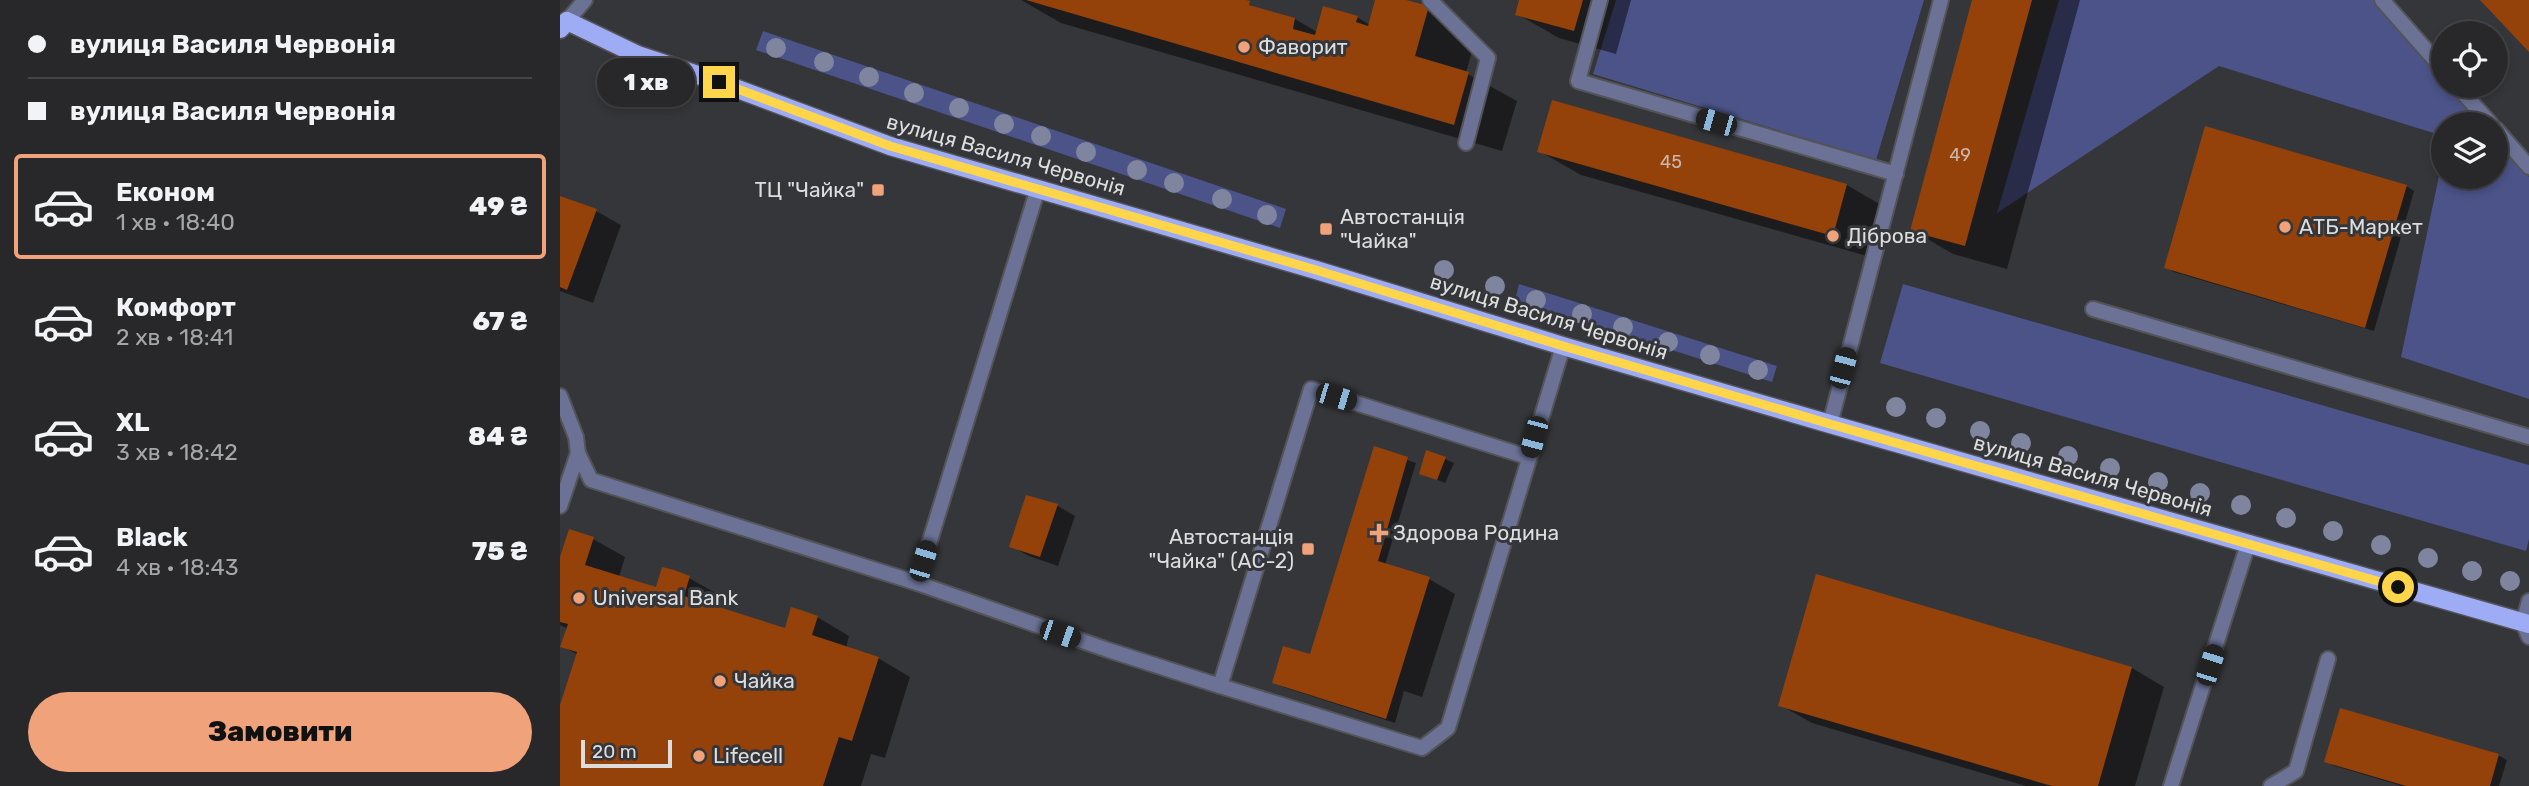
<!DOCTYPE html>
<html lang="uk">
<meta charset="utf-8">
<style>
body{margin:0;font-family:Rubik,sans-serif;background:#343437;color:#f1f3f6;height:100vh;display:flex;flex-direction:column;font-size:26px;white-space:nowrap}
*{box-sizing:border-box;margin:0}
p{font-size:23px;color:#a5a6a9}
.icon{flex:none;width:38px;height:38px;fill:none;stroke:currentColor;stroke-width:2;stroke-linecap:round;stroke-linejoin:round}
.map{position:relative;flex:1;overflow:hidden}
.side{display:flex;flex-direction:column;background:#28282b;width:560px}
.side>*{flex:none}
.hud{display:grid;align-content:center;height:154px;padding:0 28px;background:#28282b}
.tools{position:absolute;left:1871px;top:21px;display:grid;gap:14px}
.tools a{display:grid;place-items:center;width:77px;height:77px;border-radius:50%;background:#28282b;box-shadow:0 4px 10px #0003,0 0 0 2px #444447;font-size:35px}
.scale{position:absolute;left:21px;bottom:18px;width:91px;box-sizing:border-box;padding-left:7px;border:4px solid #dddddf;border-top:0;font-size:19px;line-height:24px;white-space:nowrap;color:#dddddf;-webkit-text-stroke:5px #353639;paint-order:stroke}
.end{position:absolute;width:32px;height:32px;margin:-16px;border:9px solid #ffd54a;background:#111;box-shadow:0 0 0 4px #111}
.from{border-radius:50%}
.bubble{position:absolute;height:49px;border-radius:24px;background:#28282b;box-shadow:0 4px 10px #0003,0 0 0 2px #444447;font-size:23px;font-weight:800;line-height:49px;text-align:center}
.car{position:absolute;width:21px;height:42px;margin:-21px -10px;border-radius:9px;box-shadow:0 0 5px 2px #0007;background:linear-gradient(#222 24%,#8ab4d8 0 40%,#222 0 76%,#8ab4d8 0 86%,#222 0)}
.hud b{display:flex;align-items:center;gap:24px;height:66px;font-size:26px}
.hud b+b{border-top:2px solid #444447}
.hud i{width:18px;height:18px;background:#f1f3f6}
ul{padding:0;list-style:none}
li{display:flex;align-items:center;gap:21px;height:105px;margin:0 14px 10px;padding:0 14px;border:4px solid transparent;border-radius:7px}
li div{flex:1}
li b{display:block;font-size:26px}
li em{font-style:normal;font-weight:800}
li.on{border-color:#f0a27a}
li>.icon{width:63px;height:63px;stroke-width:1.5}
.primary-button{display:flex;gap:14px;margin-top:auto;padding:14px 28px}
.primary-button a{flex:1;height:80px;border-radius:42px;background:#f0a27a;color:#111;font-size:28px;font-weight:800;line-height:80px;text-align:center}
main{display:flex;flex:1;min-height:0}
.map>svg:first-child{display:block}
</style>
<main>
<section class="side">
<div class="hud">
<b><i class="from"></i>вулиця Василя Червонія</b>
<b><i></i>вулиця Василя Червонія</b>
</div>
<ul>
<li class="on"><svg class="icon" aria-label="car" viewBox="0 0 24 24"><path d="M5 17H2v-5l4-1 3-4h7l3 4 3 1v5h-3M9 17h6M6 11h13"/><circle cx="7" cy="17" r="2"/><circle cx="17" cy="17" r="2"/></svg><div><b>Економ</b><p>1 хв · 18:40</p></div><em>49 ₴</em></li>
<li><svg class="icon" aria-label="car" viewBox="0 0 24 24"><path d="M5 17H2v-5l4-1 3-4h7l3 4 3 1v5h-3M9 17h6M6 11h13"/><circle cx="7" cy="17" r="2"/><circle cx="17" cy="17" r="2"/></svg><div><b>Комфорт</b><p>2 хв · 18:41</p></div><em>67 ₴</em></li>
<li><svg class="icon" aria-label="car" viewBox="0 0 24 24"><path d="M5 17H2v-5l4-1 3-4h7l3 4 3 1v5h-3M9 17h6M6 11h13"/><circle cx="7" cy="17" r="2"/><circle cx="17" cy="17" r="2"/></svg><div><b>XL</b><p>3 хв · 18:42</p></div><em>84 ₴</em></li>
<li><svg class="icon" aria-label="car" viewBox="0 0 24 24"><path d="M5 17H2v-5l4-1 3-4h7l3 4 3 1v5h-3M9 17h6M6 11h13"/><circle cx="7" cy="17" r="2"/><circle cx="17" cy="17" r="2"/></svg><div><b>Black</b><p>4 хв · 18:43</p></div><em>75 ₴</em></li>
</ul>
<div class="primary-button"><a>Замовити</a></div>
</section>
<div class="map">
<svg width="1969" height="786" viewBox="0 0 1969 786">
<rect width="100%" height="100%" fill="#353639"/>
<g fill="#4b5388">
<path d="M1056,0h308l-48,160 -283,-86z"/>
<path d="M1499,0h315l69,79v7h6l34,38h-40v12l-224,-70 -222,147z"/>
<path d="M203,31l523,178 -6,19 -524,-178z"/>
<path d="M1936,139l33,38v222l-128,-42 42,-200v20h53z"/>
<path d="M959,284l258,82 -5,16 -257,-82z"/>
<path d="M1343,284l626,181v74l-3,12 -646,-188z"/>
</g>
<g fill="#0007">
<path d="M461,0h218l24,11 32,8 22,13 40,-15 13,8 7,-25h22l29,8 48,28 -10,37 51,28 -15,50 -441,-128z"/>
<path d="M961,0h110l-15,54 -57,-16 -42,-24z"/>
<path d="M1414,0h106l-73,269 -54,-15 -41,-24z"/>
<path d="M979,151l308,34 41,24 -14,49 -293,-83z"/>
<path d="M1846,186l8,5 -40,140 -200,-59 -8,-4z"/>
<path d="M0,198l36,13 25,14 -28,78 -33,-12z"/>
<path d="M815,449l41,14 -31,102 44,14 26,15 -33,103 -18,-6 -9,32 -112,-36 -9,-5 37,-26z"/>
<path d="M885,459l9,4 -9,20 -24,-10z"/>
<path d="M467,497l31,9 17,10 -17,50 -29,-10 -18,-10z"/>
<path d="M33,539l32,18 -6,20 38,13 32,-12 32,18 -4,12 69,22 31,-13 32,19 -3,12 32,10 32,19 -25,81 -14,-4 -10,32h-301v-75l18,-56 -16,-9 6,-17 -8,-4v-62z"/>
<path d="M1257,576l315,92 32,19 -29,99h-109l-214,-63 -32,-18z"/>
<path d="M1938,755l9,5 -8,26h-97l-67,-20 -8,-4z"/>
</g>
<g fill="#94420a">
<path d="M466,0h220l4,1 -1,4 46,13 -2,11 22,6 8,-29 35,10 -2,6 12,4 7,-26h31l23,6 -14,50 54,16 -15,53z"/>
<path d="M959,0h64l-9,31 -59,-16z"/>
<path d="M1412,0h60l-67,246 -55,-15z"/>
<path d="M1920,0h49v52z"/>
<path d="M992,100l295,84 -14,52 -296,-84z"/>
<path d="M1645,126l202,59 -42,143 -201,-60z"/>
<path d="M0,196l37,13 -30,81 -7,-3z"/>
<path d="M814,446l34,11 -30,104 52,16 -44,142 -114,-36 11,-37 27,8z"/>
<path d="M866,450l20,7 -9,23 -18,-6z"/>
<path d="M466,495l32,9 -18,53 -31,-10z"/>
<path d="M9,529l25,8 -9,28 71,22 6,-20 12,3 16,6 -6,20 101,32 6,-21 13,4 14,5 -6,19 67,22 -27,84 -13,-4 -16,49h-263v-81l17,-53 -17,-5 8,-23 -8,-2v-65z"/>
<path d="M1256,574l316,93 -34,119h-46l-274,-80z"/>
<path d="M1780,708l159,46 -9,32h-84l-82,-24z"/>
</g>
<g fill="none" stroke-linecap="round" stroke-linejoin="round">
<defs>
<g id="service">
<path d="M870,0l58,58 -22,85"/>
<path d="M1040,0l-22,81 318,93"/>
<path d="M1822,0l61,69"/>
<path d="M1897,86l34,38"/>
<path d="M1936,129l33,38"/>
<path d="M1533,309l436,128"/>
<path d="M0,396l16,41 2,16 13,27 326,103 121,-395"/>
<path d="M1270,424l111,-424"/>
<path d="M968,457l-217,-68 -91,297 202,62 26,-20 115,-382"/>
<path d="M0,506l18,-53"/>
<path d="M357,583l191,67 112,36"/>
<path d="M1969,601l-6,22 6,14"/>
<path d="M1611,786l77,-242"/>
<path d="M1711,786l25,-15 32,-112"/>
</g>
<path id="tertiary" d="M7,21l18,-21"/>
<path id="primary" d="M0,29l7,-8 71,34 81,27 171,64 426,124 247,76 267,78 699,200"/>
</defs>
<use href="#service" stroke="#535457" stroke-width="18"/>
<use href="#tertiary" stroke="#535457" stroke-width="18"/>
<use href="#primary" stroke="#535457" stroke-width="21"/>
<use href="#service" stroke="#6b7296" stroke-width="14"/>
<use href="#tertiary" stroke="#6b7296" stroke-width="14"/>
<use href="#primary" stroke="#9eabf5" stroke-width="18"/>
</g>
<g fill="#7f859e">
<circle cx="216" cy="48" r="10"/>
<circle cx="264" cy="62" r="10"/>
<circle cx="309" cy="77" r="10"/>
<circle cx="354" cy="93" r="10"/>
<circle cx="399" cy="108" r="10"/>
<circle cx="444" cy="124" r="10"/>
<circle cx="481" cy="136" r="10"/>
<circle cx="526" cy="152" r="10"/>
<circle cx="577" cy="170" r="10"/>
<circle cx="614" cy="183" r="10"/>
<circle cx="662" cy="199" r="10"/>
<circle cx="707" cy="215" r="10"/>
<circle cx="884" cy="270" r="10"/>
<circle cx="935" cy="286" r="10"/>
<circle cx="976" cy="300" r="10"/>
<circle cx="1022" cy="314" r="10"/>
<circle cx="1063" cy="327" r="10"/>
<circle cx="1108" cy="342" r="10"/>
<circle cx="1150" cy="355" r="10"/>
<circle cx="1198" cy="370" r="10"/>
<circle cx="1336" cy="407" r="10"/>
<circle cx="1376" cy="418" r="10"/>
<circle cx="1420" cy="431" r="10"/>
<circle cx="1461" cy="443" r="10"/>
<circle cx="1508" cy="456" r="10"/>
<circle cx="1550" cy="468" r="10"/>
<circle cx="1598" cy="482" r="10"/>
<circle cx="1640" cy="493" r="10"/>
<circle cx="1681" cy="505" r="10"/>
<circle cx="1726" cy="518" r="10"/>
<circle cx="1773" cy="531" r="10"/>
<circle cx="1821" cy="545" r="10"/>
<circle cx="1868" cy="558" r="10"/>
<circle cx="1912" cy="571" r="10"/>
<circle cx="1950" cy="581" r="10"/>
</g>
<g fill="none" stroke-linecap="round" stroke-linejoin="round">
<path stroke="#ffd54a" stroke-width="9" d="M159,82l171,64 426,124 247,76 267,78 568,163"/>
</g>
<g fill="#f0a27a" stroke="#353639" stroke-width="2.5">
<circle cx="684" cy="47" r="7"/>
<rect x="311" y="183" width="14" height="14" rx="3.5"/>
<circle cx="1725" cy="227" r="7"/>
<rect x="759" y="222" width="14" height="14" rx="3.5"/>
<circle cx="1273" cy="236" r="7"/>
<path d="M815.5 522.5h7v7h7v7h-7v7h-7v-7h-7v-7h7z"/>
<rect x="741" y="542" width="14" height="14" rx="3.5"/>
<circle cx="19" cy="598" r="7"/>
<circle cx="160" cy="681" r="7"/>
<circle cx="139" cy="756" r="7"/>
</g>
<g text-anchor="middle" stroke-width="6" stroke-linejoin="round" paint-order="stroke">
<g font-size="18" fill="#cbb6aa">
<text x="1400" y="161">49</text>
<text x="1111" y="168">45</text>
</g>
<g font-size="21" fill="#dddddf" stroke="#353639" text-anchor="start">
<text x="698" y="54">Фаворит</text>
<text x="304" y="197" text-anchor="end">ТЦ "Чайка"</text>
<text x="780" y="224">Автостанція<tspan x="780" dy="24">"Чайка"</tspan></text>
<text x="1739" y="234">АТБ-Маркет</text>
<text x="1287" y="243">Діброва</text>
<text x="833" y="540">Здорова Родина</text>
<text x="734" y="544" text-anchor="end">Автостанція<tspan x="734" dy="24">"Чайка" (АС-2)</tspan></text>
<text x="33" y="605">Universal Bank</text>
<text x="174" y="688">Чайка</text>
<text x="153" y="763">Lifecell</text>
</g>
<g font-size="21" fill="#dddddf" stroke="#353639">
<text transform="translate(446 155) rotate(16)" y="7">вулиця Василя Червонія</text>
<text transform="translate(989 317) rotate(17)" y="7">вулиця Василя Червонія</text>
<text transform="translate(1533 476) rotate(16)" y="7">вулиця Василя Червонія</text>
</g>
</g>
</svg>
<div class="tools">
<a><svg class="icon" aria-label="locate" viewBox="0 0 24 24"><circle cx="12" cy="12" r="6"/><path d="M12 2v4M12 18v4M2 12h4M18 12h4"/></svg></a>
<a><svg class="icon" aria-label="layers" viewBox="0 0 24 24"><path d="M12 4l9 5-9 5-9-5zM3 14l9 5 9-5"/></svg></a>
</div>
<div class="scale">20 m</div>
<i class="end from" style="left:1838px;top:587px"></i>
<i class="end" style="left:159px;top:82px"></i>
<div class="bubble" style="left:37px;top:58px;width:98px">1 хв</div>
<i class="car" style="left:1156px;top:122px;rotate:286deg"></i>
<i class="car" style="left:1283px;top:368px;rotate:15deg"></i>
<i class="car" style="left:776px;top:397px;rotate:107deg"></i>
<i class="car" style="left:974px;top:437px;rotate:195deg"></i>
<i class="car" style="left:363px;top:561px;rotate:17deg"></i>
<i class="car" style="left:500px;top:634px;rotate:109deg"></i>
<i class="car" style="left:1650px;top:665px;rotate:18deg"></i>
</div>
</main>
